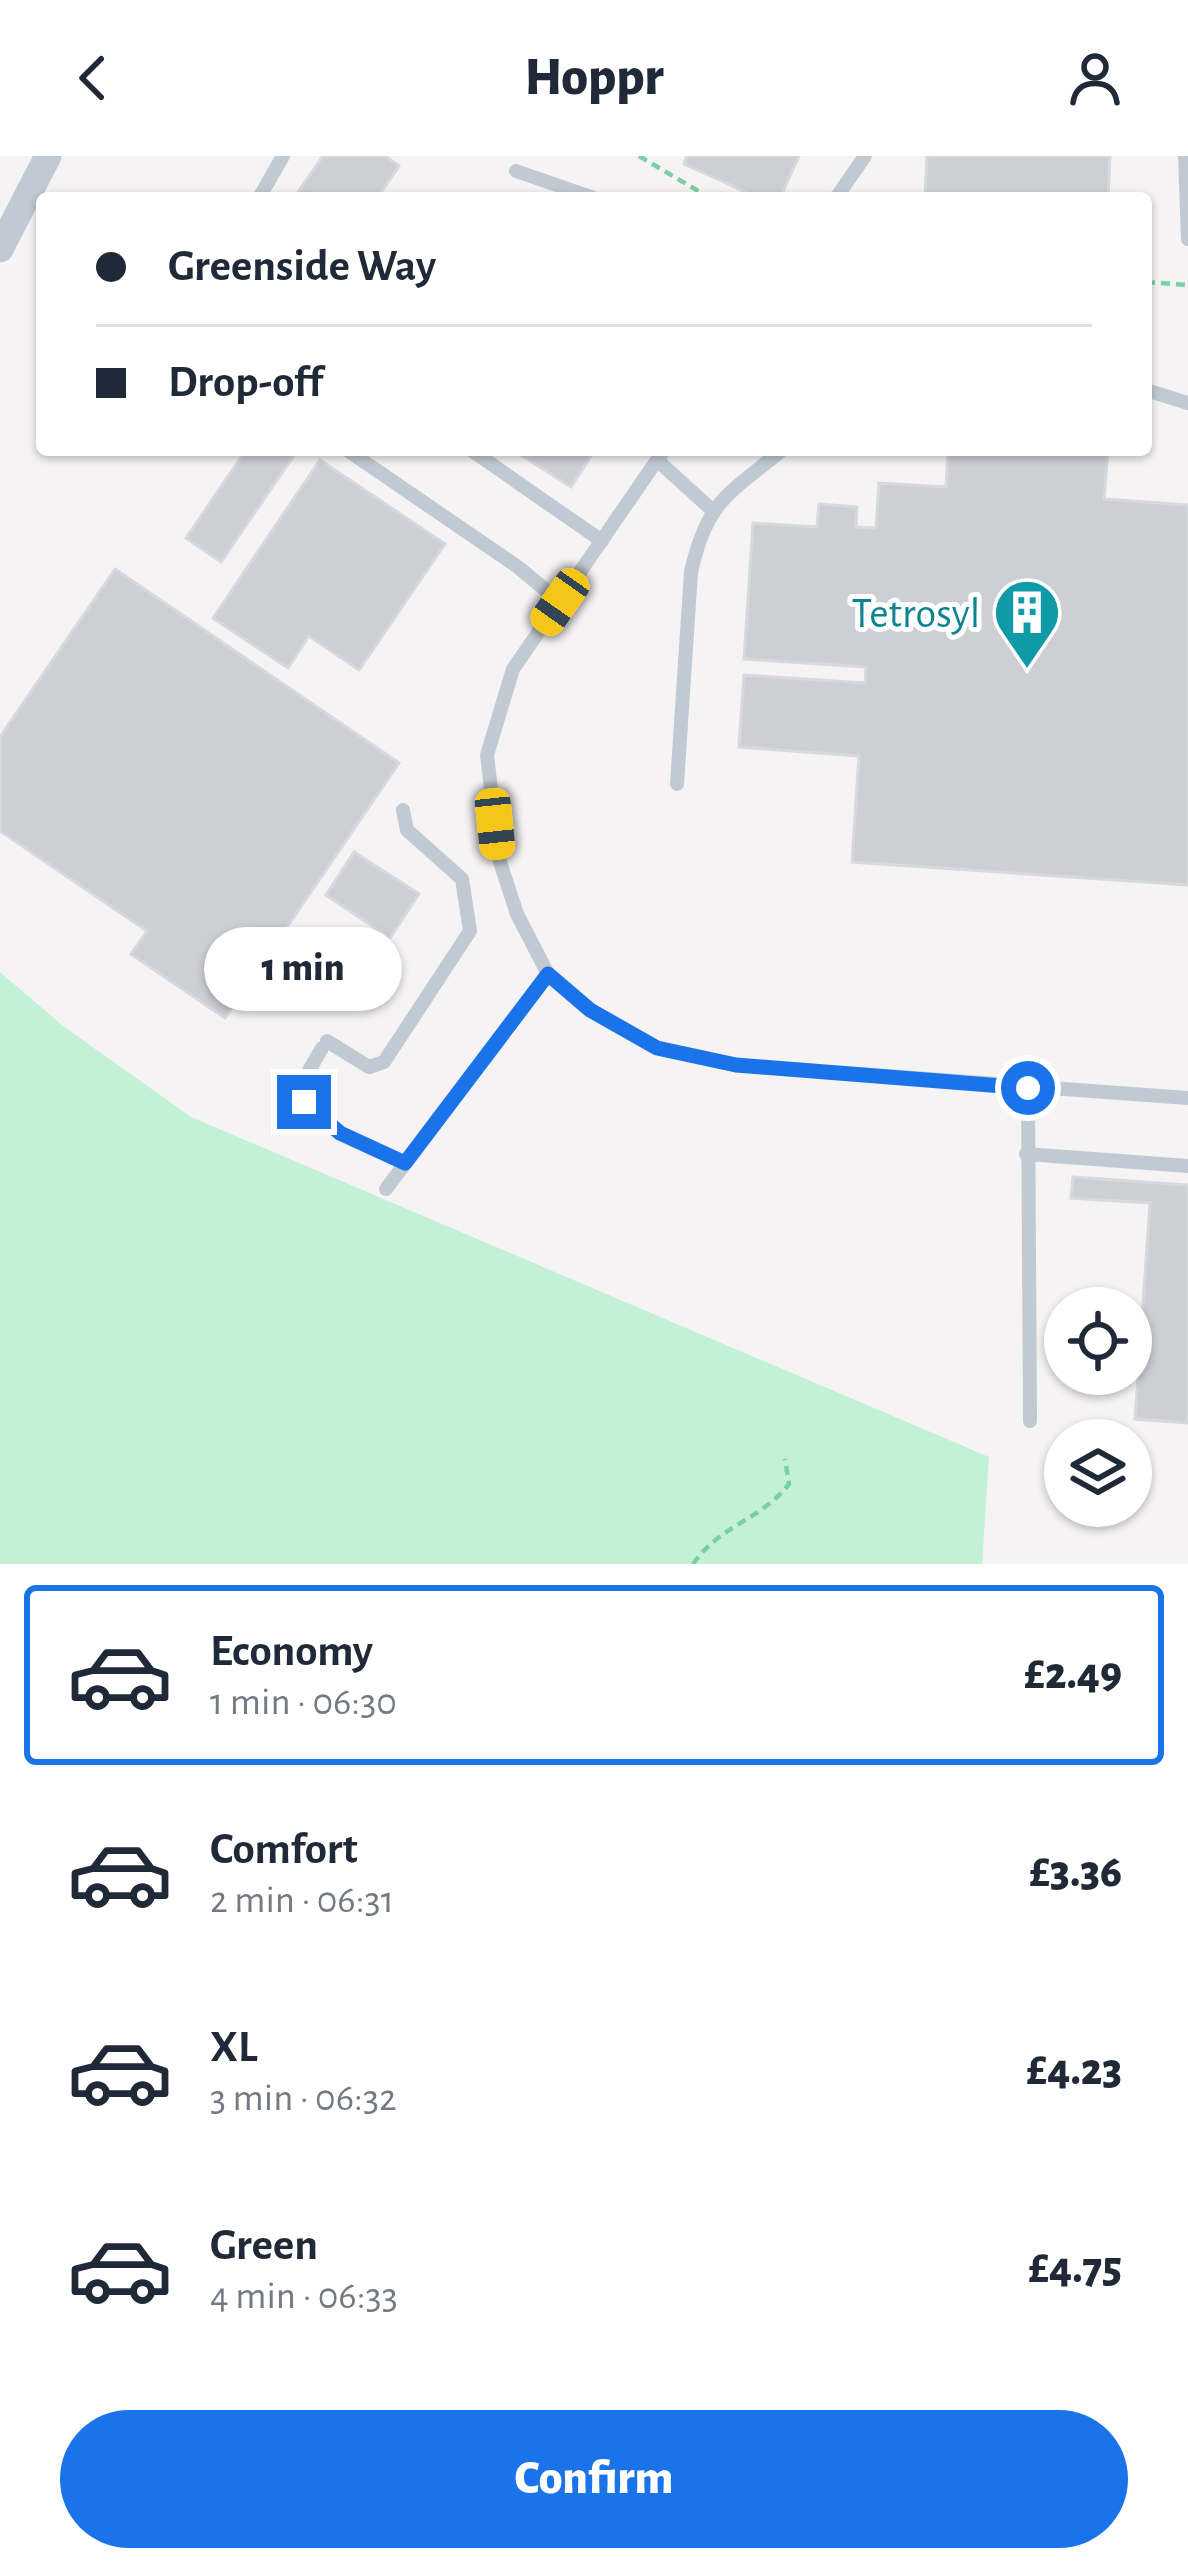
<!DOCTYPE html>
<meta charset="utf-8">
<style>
body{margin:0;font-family:"Alegreya Sans",sans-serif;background:#f6f6f7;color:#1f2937;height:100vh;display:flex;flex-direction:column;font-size:45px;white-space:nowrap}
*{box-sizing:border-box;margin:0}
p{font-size:39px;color:#747a83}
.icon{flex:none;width:66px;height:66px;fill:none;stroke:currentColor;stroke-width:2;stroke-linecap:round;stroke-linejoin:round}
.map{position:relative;height:1408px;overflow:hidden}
.sheet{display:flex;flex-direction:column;background:#fff;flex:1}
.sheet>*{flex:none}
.banner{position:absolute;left:36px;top:36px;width:1116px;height:264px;border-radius:12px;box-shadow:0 3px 9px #0004;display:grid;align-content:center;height:264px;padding:0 60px;background:#fff}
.buttons{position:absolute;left:1044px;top:1131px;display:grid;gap:24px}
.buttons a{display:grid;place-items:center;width:108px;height:108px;border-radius:50%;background:#fff;box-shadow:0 3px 9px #0004;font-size:60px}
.end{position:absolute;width:54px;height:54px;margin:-27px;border:15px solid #1a73e8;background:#fff;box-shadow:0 0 0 6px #fff}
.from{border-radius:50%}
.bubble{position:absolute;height:84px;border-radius:42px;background:#fff;box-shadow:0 3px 9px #0004;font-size:39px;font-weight:800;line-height:84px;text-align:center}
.car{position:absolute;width:36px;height:72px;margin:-36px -18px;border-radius:15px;box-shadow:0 0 9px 3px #0007;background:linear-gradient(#f5c518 24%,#345 0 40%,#f5c518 0 76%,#345 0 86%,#f5c518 0)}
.banner b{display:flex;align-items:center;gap:42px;height:114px;font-size:45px}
.banner b+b{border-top:3px solid #e0e1e3}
.banner i{width:30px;height:30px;background:#1f2937}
ul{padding:21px 0 0;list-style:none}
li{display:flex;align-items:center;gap:36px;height:180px;margin:0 24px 18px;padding:0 36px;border:6px solid transparent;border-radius:12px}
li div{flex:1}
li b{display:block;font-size:45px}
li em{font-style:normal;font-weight:800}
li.current{border-color:#1a73e8}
li>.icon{width:108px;height:108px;stroke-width:1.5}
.action{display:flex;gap:24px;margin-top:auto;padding:24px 60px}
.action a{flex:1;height:138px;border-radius:72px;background:#1a73e8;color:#fff;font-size:48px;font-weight:800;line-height:138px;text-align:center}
header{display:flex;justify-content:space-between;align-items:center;height:156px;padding:0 60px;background:#fff;font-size:54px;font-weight:800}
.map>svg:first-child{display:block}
</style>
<header><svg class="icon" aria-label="back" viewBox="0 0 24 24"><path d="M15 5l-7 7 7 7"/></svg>Hoppr<svg class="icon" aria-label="person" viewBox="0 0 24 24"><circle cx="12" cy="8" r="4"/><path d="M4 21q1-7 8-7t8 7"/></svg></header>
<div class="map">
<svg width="1188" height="1408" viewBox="0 0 1188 1408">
<rect width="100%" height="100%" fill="#f5f3f3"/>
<path fill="#c3f1d5" d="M0,816l63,54 128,91 798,340 -7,107h-982z"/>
<g fill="#cdcfd5" stroke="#d7d9de" stroke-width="3">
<path d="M323,0h62l14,10 -22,32h-83z"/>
<path d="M687,0h112l-19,42h-21l-75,-34z"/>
<path d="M927,0h183l-2,42h-183z"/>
<path d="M246,294l51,1 -76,111 -35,-24z"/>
<path d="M513,294h82l-24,37z"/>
<path d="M948,294h160l-4,49 84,6v380l-336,-23 7,-106 -120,-9 5,-72 121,8 1,-16 -122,-8 9,-136 64,4 2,-23 38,3 -1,20 20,1 3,-45 67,4z"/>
<path d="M320,304l125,84 -86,126 -50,-34 -21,32 -75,-50z"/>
<path d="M115,413l284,194 -174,255 -94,-64 16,-23 -147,-100v-94z"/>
<path d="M354,696l65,42 -29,44 -64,-43z"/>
<path d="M1073,1021l115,8v238l-53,-4 15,-216 -79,-5z"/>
</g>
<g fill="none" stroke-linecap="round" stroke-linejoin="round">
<g stroke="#7ad0a6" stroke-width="4.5" stroke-dasharray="9 6" stroke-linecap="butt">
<path d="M639,0l71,42"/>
<path d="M1146,126l42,3"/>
<path d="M693,1408c28,-40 67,-43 96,-80l-4,-25"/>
</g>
<g stroke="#c1cad2" stroke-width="14">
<path d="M1185,0l3,83"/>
<path d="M516,15l78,27"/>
<path d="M259,42l24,-42"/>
<path d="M836,42l29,-42"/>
<path d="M1146,234l42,13"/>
<path d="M347,294l171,117 42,35"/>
<path d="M471,294l131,91"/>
<path d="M664,294l-151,219 -26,86 12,104 18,55 31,60 42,36 67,38 79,17 452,33"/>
<path d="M657,304l54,49"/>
<path d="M677,628l14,-212c16,-72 38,-78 91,-122"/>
<path d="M327,885l42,26 15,-5 86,-131 -8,-52 -55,-49 -4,-20"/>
<path d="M322,892l-15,26 -4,29 37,31 65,29"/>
<path d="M1028,932l2,333"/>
<path d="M1026,998l162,12"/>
<path d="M386,1033l162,-215"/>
</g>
<path stroke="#c1cad2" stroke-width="27" d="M0,93l48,-93"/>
</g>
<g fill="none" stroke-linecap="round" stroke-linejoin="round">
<path stroke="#1a73e8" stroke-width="15" d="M304,946l36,31 65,30 143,-189 42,36 67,38 79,17 292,23"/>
</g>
<defs>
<symbol id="building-pin" viewBox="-11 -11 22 30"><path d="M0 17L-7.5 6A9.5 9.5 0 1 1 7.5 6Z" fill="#0f9aa8" stroke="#fff"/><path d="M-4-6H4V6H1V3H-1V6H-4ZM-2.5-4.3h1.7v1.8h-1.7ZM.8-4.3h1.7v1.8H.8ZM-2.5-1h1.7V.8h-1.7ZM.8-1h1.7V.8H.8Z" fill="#fff"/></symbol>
</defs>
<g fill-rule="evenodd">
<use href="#building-pin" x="989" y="418" width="76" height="104"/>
</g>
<g text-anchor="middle" stroke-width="10" stroke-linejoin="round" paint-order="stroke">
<g font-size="42" fill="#0d838f" stroke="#fff" text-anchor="end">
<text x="980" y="471">Tetrosyl</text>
</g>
</g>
</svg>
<div class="buttons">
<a><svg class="icon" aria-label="locate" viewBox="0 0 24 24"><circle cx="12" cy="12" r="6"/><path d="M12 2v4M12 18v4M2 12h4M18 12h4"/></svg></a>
<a><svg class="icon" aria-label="layers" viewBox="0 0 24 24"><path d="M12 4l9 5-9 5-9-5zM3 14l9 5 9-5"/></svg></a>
</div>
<i class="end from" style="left:1028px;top:932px"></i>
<i class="end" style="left:304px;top:946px"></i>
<div class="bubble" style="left:204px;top:771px;width:198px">1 min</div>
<i class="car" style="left:560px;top:446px;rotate:215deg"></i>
<i class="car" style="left:495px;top:668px;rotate:174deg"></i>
<div class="banner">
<b><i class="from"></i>Greenside Way</b>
<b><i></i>Drop-off</b>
</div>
</div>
<section class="sheet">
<ul>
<li class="current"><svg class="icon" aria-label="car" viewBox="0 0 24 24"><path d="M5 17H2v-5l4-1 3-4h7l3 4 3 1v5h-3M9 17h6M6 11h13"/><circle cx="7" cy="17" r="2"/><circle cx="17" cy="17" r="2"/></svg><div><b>Economy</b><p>1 min · 06:30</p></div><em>£2.49</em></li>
<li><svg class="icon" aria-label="car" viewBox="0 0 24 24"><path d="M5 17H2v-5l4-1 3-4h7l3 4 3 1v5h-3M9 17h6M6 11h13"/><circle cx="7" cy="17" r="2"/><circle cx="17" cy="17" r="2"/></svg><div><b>Comfort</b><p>2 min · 06:31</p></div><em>£3.36</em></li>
<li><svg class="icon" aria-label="car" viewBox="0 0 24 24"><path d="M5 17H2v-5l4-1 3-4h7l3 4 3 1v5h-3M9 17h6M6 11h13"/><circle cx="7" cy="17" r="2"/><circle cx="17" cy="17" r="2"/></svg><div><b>XL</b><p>3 min · 06:32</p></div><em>£4.23</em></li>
<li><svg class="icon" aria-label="car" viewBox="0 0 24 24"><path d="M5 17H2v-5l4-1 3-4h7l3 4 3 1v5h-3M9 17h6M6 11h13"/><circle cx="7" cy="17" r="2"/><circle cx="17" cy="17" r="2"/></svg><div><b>Green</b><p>4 min · 06:33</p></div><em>£4.75</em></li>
</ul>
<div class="action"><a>Confirm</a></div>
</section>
